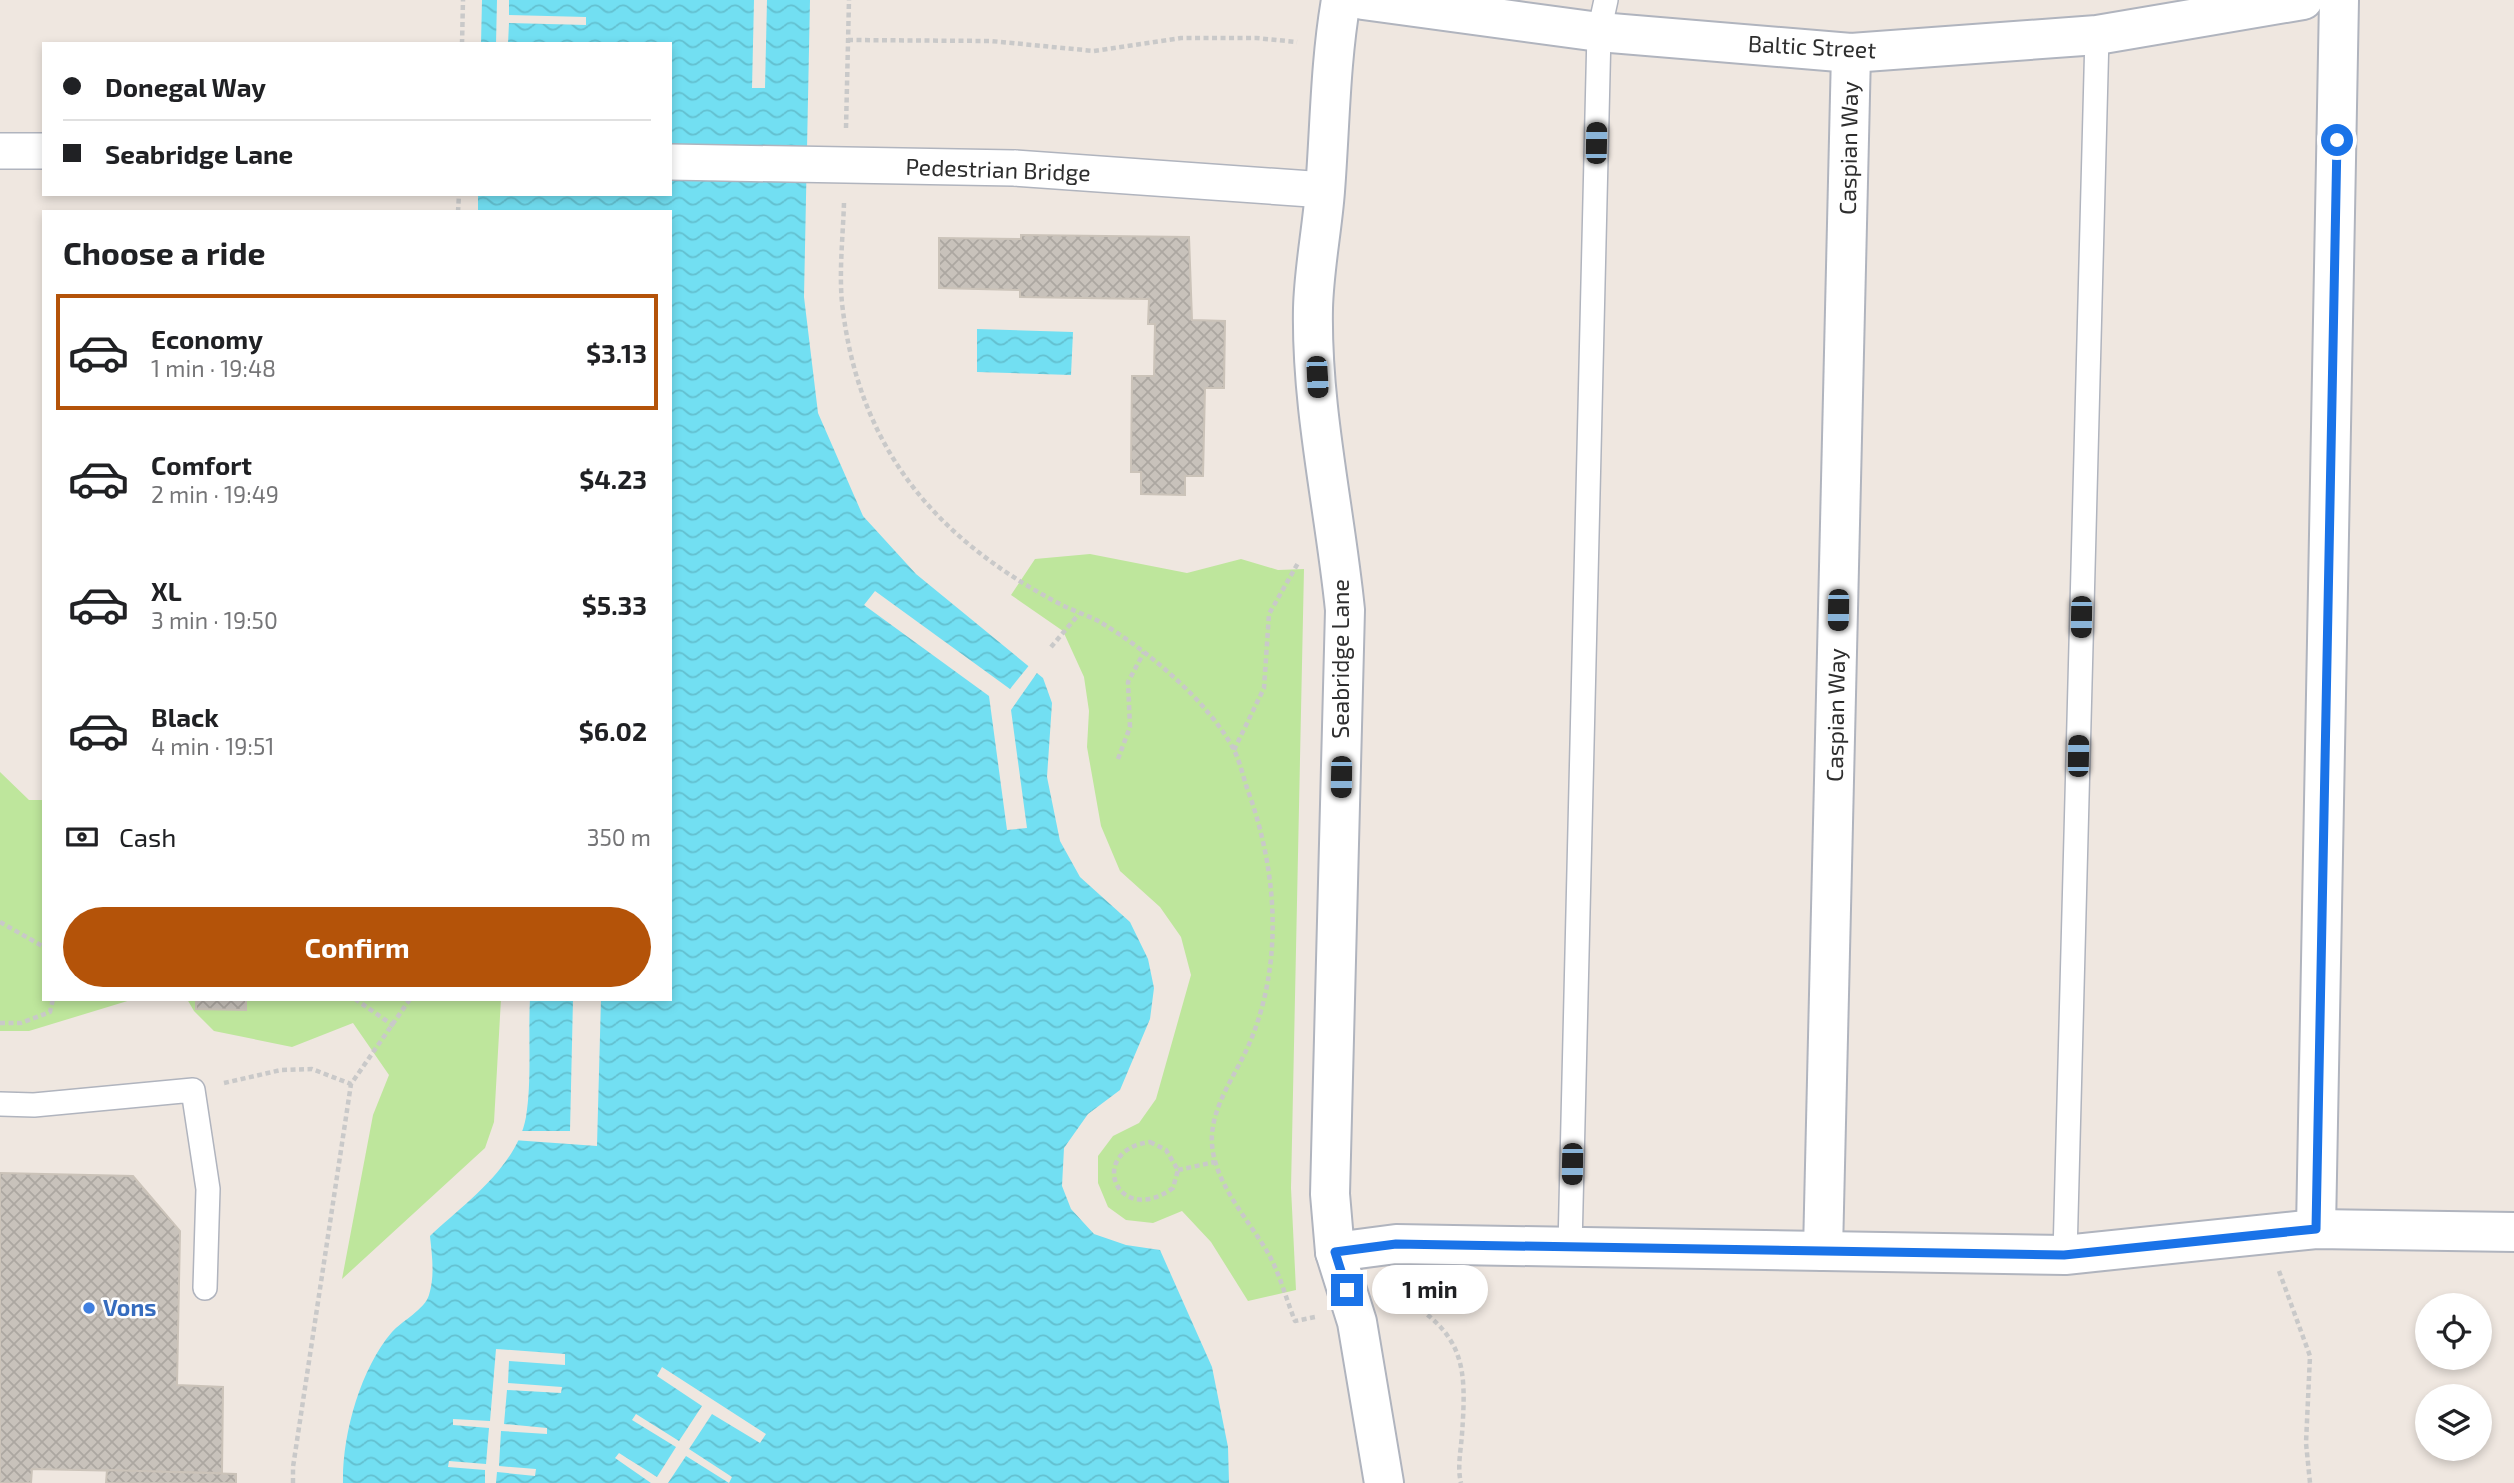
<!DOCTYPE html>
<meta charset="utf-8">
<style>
body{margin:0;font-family:"Exo 2",sans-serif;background:#f6f6f6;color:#202124;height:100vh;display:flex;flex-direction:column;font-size:26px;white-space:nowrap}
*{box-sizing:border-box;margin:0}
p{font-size:23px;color:#757577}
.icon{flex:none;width:38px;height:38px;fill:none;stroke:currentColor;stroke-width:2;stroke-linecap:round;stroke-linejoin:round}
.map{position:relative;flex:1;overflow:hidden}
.panel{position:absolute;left:42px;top:210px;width:630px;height:791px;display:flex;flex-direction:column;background:#fff;border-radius:0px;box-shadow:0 4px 10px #0003}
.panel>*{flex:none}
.hud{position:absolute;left:42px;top:42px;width:630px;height:154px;border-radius:0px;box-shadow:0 4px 10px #0003;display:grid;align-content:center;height:154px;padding:0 21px;background:#fff}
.buttons{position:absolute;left:2415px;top:1293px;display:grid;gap:14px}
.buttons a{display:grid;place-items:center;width:77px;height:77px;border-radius:50%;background:#fff;box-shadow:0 4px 10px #0003;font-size:35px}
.end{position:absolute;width:32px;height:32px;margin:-16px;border:9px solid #1a73e8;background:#fff;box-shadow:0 0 0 4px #fff}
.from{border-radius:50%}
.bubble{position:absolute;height:49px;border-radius:24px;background:#fff;box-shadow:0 4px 10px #0003;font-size:23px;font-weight:700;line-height:49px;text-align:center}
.car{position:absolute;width:21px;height:42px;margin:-21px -10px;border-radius:9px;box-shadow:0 0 5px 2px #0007;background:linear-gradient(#222 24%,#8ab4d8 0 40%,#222 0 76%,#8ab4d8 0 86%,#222 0)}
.hud b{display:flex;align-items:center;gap:24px;height:66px;font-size:26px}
.hud b+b{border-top:2px solid #e0e0e0}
.hud i{width:18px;height:18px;background:#202124}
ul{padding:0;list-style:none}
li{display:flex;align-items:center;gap:21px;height:116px;margin:0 14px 10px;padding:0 7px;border:4px solid transparent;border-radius:0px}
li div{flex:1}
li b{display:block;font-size:26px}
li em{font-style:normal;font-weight:700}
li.on{border-color:#b45309}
li>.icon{width:63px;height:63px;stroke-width:1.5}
h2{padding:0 21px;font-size:32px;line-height:84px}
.pay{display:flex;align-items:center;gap:18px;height:77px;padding:0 21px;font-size:26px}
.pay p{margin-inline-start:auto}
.cta{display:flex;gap:14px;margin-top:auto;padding:14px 21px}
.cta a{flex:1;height:80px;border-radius:42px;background:#b45309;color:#fff;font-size:28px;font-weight:700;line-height:80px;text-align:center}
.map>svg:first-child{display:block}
</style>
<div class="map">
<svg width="2514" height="1483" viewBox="0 0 2514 1483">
<defs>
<pattern id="water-waves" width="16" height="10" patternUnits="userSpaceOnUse" patternTransform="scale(1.75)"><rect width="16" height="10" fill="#72dff2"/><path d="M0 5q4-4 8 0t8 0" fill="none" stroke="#63c0d0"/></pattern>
<pattern id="building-cross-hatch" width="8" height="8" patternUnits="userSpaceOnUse" patternTransform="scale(1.75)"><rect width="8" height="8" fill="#c8c2bb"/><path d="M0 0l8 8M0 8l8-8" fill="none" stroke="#aca7a1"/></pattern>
</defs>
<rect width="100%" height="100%" fill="#efe7e0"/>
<g fill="#bee69c">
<path d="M1090,554l97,19 54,-14 37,11 26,-1 -13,619 5,102 -48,11 -37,-59 -29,-31 -29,12 -27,-3 -18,-13 -10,-24v-27l15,-20 26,-13 17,-24 35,-124 -10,-38 -21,-30 -40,-36 -19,-45 -14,-79 2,-36 -5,-34 -21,-46 -52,-36 24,-36z"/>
<path d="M0,772l29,28h15v199h90l-105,32h-29z"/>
<path d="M187,999h314l-7,123 -9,26 -143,131 31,-164 16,-40 -36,-52 -61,24 -78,-16 -20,-20z"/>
</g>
<g fill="url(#water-waves)">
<path d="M482,0h328l-6,297 14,116 45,103 53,58 127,104 9,25 -5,74 13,64 20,36 50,45 18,37 6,29 -4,31 -30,71 -32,24 -24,34 -2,38 9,23 23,25 32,11 34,5 52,117 16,80 1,36h-886c-1,-47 17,-114 49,-151 10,-11 33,-23 37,-37 6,-20 3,-39 1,-59 34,-32 87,-69 96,-119 6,-37 2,-80 4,-118h140v-787l-192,-2v-16h192v-150h-189z"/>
<path d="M977,329l96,3 -2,43 -94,-3z"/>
</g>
<g fill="#efe7e0">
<path d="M497,0h12v15l77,2v8l-77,-2 -1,21h-12z"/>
<path d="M754,0h13l-2,88h-13z"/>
<path d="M875,591l135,98 21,-26 8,7 -28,40 16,118 -20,2 -18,-134 -125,-91z"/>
<path d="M573,999h28l-4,147 -84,-6 4,-9h53z"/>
<path d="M496,1349l69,5v11l-56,-4 -1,22 54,4 -1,6 -54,-3 -3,34 43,4v6l-46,-3 -2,35 37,3 -1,7 -38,-4 -1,11h-11v-13l-37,-3 1,-6 37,3 3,-36 -36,-3v-6l37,2z"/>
<path d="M662,1367l104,67 -6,9 -48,-29 -23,35 43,28 -3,6 -43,-27 -18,27h-17l-36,-25 4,-5 38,24 19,-30 -44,-27 4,-6 43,27 23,-35 -45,-30z"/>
</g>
<g fill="url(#building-cross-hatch)" stroke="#cbc3b9" stroke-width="2">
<path d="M1021,235l168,2 3,83 33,1 -1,67h-19l-2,88h-18v19l-44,-1v-22h-10l1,-96h22l1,-52h-7l1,-25 -129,-2v-7l-81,-2v-50l82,1z"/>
<path d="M196,999h50v11l-50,-1z"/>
<path d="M0,1173l133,3 47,55 -3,154 46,2 -1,86 -190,-4 -1,14h-31z"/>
<path d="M107,1470l129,4v9h-130z"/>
</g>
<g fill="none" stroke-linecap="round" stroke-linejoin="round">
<defs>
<g id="service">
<path d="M0,1104l34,1 159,-15 15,99 -3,99"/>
<path d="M1570,1247l29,-1215 7,-32"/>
<path d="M2065,1255l32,-1220"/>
</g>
<g id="pedestrian">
<path d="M0,151h44"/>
<path d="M1014,168l311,22"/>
</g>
<g id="minor">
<path d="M1341,0c-11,64 -11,127 -16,191 -3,39 -11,78 -12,117 -2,101 22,202 32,302l-15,584 5,58 22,70 27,161"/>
<path d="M1363,0l236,32 252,21 246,-18 206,-35"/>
<path d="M2316,1229l23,-1229"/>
<path d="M1823,1251l28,-1198"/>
<path d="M1335,1252l61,-8 669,11 251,-26 198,3"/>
</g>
</defs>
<use href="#service" stroke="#b0b4be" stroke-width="26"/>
<use href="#pedestrian" stroke="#b0b4be" stroke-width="38"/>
<use href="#minor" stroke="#b0b4be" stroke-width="42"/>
<g stroke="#c9c9c9" stroke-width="4.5" stroke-dasharray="5 3.5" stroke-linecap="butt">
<path d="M848,40l143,1 103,10 87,-13h75l41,4"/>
<path d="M462,44l1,-44"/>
<path d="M846,128l3,-128"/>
<path d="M844,203c-1,32 -5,68 -2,100 16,143 91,234 216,300 13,7 29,12 42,19 46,27 109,80 134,128 6,12 9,26 13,38 30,81 37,173 3,254 -13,31 -35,58 -38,92 -3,44 35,83 56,119 12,21 18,46 27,68l20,-4"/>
<path d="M458,212l1,-18"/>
<path d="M1051,647l28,-33"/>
<path d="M1234,750l30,-62 5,-74 29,-51"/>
<path d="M1118,759l12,-32 -2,-45 16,-30"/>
<path d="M0,922l44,25"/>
<path d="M355,999l39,27"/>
<path d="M0,1023h21l29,-11 3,-13"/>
<path d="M224,1083l57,-13 31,-1 39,15"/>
<path d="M1150,1142l16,8 12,20 -5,18c-57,41 -87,-38 -23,-46z"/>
<path d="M1178,1170l37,-8"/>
<path d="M2279,1271l31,85 -4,87 4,40"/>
<path d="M1391,1298l10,-2c63,39 66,68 61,138 -1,16 -5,33 -1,49"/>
<path d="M293,1483v-16l58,-383 59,-85"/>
</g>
<use href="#service" stroke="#fff" stroke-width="23"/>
<use href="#pedestrian" stroke="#fff" stroke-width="35"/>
<use href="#minor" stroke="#fff" stroke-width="38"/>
<defs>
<path id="pedestrian-bridge" d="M670,162l344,6"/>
</defs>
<use href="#pedestrian-bridge" stroke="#b0b4be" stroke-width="38" stroke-linecap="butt"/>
<use href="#pedestrian-bridge" stroke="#fff" stroke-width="35"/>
</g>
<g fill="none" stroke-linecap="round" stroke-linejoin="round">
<path stroke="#1a73e8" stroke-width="9" d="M1347,1290l-12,-38 61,-8 668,11 252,-26 21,-1089"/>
</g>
<circle fill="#3f7fe0" stroke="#fff" stroke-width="2.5" cx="89" cy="1308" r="7"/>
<g text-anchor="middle" stroke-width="5" stroke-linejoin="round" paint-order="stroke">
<g font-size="23" fill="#2e2e2e" stroke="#fff">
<text transform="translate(1812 47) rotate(3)" y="8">Baltic Street</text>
<text transform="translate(1849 148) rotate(-89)" y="8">Caspian Way</text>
<text transform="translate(998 170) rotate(2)" y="8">Pedestrian Bridge</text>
<text transform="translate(1341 659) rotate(-90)" y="8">Seabridge Lane</text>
<text transform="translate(1836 715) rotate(-89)" y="8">Caspian Way</text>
</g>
<g font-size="23" font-weight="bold" fill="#366cbe" stroke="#fff" text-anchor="start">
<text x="103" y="1316">Vons</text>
</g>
</g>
</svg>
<div class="buttons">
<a><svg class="icon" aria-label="locate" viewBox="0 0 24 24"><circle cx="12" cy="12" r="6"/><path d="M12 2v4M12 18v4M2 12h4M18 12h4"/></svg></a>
<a><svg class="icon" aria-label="layers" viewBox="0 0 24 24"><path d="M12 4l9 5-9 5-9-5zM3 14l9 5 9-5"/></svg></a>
</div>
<i class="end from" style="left:2337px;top:140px"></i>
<i class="end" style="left:1347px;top:1290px"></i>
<div class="bubble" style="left:1372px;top:1265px;width:116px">1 min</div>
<i class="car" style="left:1596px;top:143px;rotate:1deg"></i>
<i class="car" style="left:1317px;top:377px;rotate:177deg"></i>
<i class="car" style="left:1838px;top:610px;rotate:181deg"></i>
<i class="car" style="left:2081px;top:617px;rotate:181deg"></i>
<i class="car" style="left:2078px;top:756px;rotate:1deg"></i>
<i class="car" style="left:1341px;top:777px;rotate:181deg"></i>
<i class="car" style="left:1572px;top:1164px;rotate:181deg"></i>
<div class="hud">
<b><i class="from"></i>Donegal Way</b>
<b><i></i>Seabridge Lane</b>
</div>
<section class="panel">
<h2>Choose a ride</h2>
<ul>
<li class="on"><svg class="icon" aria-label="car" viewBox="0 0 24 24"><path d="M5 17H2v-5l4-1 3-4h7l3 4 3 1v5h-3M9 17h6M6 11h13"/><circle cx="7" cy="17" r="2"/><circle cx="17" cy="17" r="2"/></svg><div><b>Economy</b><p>1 min · 19:48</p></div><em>$3.13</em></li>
<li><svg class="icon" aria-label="car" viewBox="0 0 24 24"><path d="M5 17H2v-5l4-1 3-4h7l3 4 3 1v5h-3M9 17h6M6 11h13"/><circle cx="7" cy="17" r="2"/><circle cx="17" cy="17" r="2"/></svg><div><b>Comfort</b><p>2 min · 19:49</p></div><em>$4.23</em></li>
<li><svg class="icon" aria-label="car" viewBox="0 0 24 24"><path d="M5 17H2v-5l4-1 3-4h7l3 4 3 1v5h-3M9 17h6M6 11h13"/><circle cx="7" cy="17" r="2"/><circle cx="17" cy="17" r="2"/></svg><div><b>XL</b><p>3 min · 19:50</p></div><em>$5.33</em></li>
<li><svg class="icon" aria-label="car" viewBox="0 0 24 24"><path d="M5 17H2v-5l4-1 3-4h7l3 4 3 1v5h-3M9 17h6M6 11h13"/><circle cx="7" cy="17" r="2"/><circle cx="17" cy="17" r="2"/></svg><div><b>Black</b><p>4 min · 19:51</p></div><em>$6.02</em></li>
</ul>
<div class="pay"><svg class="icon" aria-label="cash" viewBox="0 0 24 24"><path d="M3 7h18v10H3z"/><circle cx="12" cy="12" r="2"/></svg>Cash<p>350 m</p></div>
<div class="cta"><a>Confirm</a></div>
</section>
</div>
